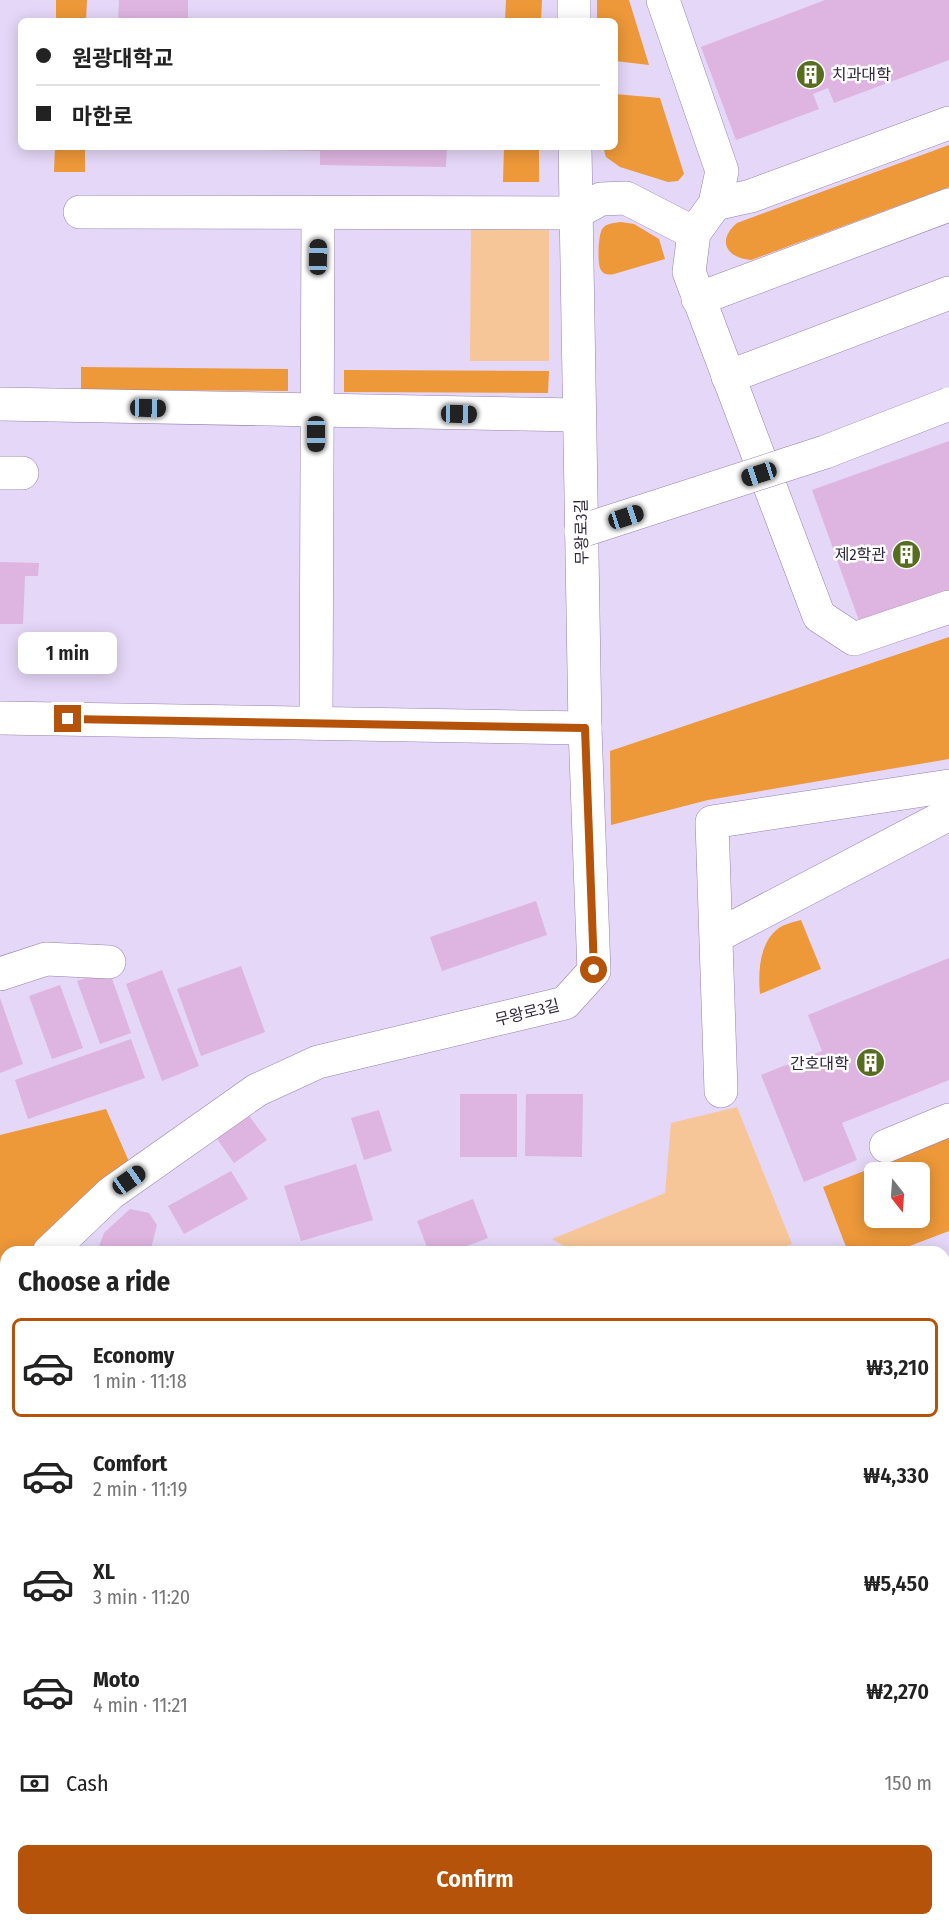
<!DOCTYPE html>
<meta charset="utf-8">
<style>
body{margin:0;font-family:"Fira Sans Condensed","Noto Sans KR",sans-serif;background:#f6f6f6;color:#222;height:100vh;display:flex;flex-direction:column;font-size:22px;white-space:nowrap}
*{box-sizing:border-box;margin:0}
p{font-size:20px;color:#767676}
.icon{flex:none;width:33px;height:33px;fill:none;stroke:currentColor;stroke-width:2;stroke-linecap:round;stroke-linejoin:round}
.map{position:relative;flex:1;overflow:hidden}
.details{position:absolute;left:0px;top:1246px;width:950px;height:680px;display:flex;flex-direction:column;background:#fff;border-radius:18px 18px 0 0;box-shadow:0 3px 15px #0003}
.details>*{flex:none}
.hud{position:absolute;left:18px;top:18px;width:600px;height:132px;border-radius:9px;box-shadow:0 3px 15px #0003;display:grid;align-content:center;height:132px;padding:0 18px;background:#fff}
.needle{width:39px;rotate:163deg}
.controls{position:absolute;left:864px;top:1162px;display:grid;gap:12px}
.controls a{display:grid;place-items:center;width:66px;height:66px;border-radius:9px;background:#fff;box-shadow:0 3px 15px #0003;font-size:30px}
.end{position:absolute;width:27px;height:27px;margin:-14px;border:8px solid #b45309;background:#fff;box-shadow:0 0 0 3px #fff}
.from{border-radius:50%}
.bubble{position:absolute;height:42px;border-radius:9px;background:#fff;box-shadow:0 3px 15px #0003;font-size:20px;font-weight:600;line-height:42px;text-align:center}
.car{position:absolute;width:18px;height:36px;margin:-18px -9px;border-radius:8px;box-shadow:0 0 4px 2px #0007;background:linear-gradient(#222 24%,#8ab4d8 0 40%,#222 0 76%,#8ab4d8 0 86%,#222 0)}
.hud b{display:flex;align-items:center;gap:21px;height:57px;font-size:22px}
.hud b+b{border-top:2px solid #e0e0e0}
.hud i{width:15px;height:15px;background:#222}
ul{padding:0;list-style:none}
li{display:flex;align-items:center;gap:18px;height:99px;margin:0 12px 9px;padding:0 6px;border:3px solid transparent;border-radius:9px}
li div{flex:1}
li b{display:block;font-size:22px}
li em{font-style:normal;font-weight:600}
li.selected{border-color:#b45309}
li>.icon{width:54px;height:54px;stroke-width:1.5}
h2{padding:0 18px;font-size:27px;line-height:72px}
.pay{display:flex;align-items:center;gap:15px;height:66px;padding:0 18px;font-size:22px}
.pay p{margin-inline-start:auto}
.cta{display:flex;gap:12px;margin-top:auto;padding:12px 18px}
.cta a{flex:1;height:69px;border-radius:9px;background:#b45309;color:#fff;font-size:24px;font-weight:600;line-height:69px;text-align:center}
.map>svg:first-child{display:block}
</style>
<div class="map">
<svg width="949" height="1925" viewBox="0 0 949 1925">
<rect width="100%" height="100%" fill="#e5d7f7"/>
<g fill="#f7c698">
<path d="M471,227h78v134h-79z"/>
<path d="M737,1107l55,137 -21,8h-197l-22,-13 113,-46 6,-70z"/>
<path d="M949,1504v421h-742v-5h737v-414z"/>
</g>
<g fill="#ed9839" fill-rule="evenodd">
<path d="M56,0h31l-1,21h-30z"/>
<path d="M506,0h36l-1,21h-36z"/>
<path d="M597,0h32l20,65 -34,-4v-40h-18z"/>
<path d="M615,94l45,4 24,76 -6,7 -10,1 -48,-15 -14,-10 -3,-10h12z"/>
<path d="M949,145v42l-198,73c-24,-2 -35,-19 -14,-37z"/>
<path d="M55,147h30v25h-31z"/>
<path d="M504,147h35v35h-36z"/>
<path d="M621,222l13,2 25,15 6,20 -51,15c-6,1 -10,1 -13,-4 -4,-5 -3,-38 2,-42 4,-5 12,-5 18,-6z"/>
<path d="M81,367l207,2v22l-207,-1z"/>
<path d="M344,370l205,1 -1,22 -204,-1z"/>
<path d="M949,637v122l-241,41 -97,25 -1,-74z"/>
<path d="M801,920l20,49 -61,25c-2,-21 -1,-52 19,-66 6,-4 15,-6 22,-8z"/>
<path d="M106,1109l24,55 -47,35 -55,53h-22v22l-6,6v-145z"/>
<path d="M949,1138v93l-55,21h-46l-25,-65zM874,1173h46v45h-46z"/>
<path d="M949,1530v395h-270l-7,-5h272v-388z"/>
</g>
<g fill="#deb4e0">
<path d="M119,0h69v21h-70z"/>
<path d="M825,0h124v60l-115,43 -6,-15 -15,6 6,15 -83,31 -35,-93z"/>
<path d="M205,147h242l-1,20 -126,-2v-14l-115,-2z"/>
<path d="M949,441v157l-87,31 -50,-139z"/>
<path d="M0,562l39,1 -1,13h-13l-2,48h-23z"/>
<path d="M536,901l11,34 -105,36 -12,-34z"/>
<path d="M949,958v122l-107,43 15,37 -53,22 -43,-107 61,-24 -14,-36z"/>
<path d="M241,966l24,66 -64,24 -24,-67z"/>
<path d="M109,970l22,63 -31,11 -23,-63z"/>
<path d="M162,970l37,96 -37,15 -36,-97z"/>
<path d="M60,985l23,63 -31,11 -23,-63z"/>
<path d="M0,998l23,66 -23,9z"/>
<path d="M131,1039l14,39 -117,41 -13,-39z"/>
<rect x="460" y="1094" width="57" height="63"/>
<path d="M526,1094h57l-1,63 -57,-1z"/>
<path d="M379,1110l13,41 -28,9 -13,-42z"/>
<path d="M247,1113l20,27 -33,23 -19,-27z"/>
<path d="M356,1164l17,56 -72,21 -17,-55z"/>
<path d="M231,1171l17,28 -64,35 -16,-28z"/>
<path d="M473,1199l15,39 -37,14h-22l-12,-31z"/>
<path d="M130,1209l19,4 8,12 -7,27h-53l7,-19z"/>
<path d="M6,1363v74l-6,-1v-72z"/>
<path d="M0,1502l6,1v21l-6,18z"/>
<path d="M0,1590l6,6v5l-6,7z"/>
<path d="M4,1665l2,2v37l-6,-3v-28z"/>
<path d="M0,1795l6,8v21l-6,5z"/>
<path d="M22,1920h22l-6,5h-12z"/>
<path d="M435,1920h191l7,5h-202z"/>
</g>
<g fill="none" stroke-linecap="round" stroke-linejoin="round">
<defs>
<g id="minor">
<path d="M574,0v21"/>
<path d="M663,0l59,171 -7,33 -21,29 -5,39 130,344 35,23 95,-32"/>
<path d="M715,204l36,-8 198,-73"/>
<path d="M80,212l495,1 26,-14 25,-1 68,35"/>
<path d="M698,299l251,-94"/>
<path d="M728,377l221,-84"/>
<path d="M0,404l578,11"/>
<path d="M0,473h22"/>
<path d="M0,718l585,10"/>
<path d="M316,723l2,-510"/>
<path d="M717,936l232,-122"/>
<path d="M0,974l46,-15 63,3"/>
<path d="M721,1091l-9,-269 237,-36"/>
<path d="M886,1146l63,-26"/>
<path d="M49,1252l62,-59 146,-103 61,-28 247,-59 29,-32 -9,-243 -10,-581"/>
<path d="M944,1280l5,-2"/>
<path d="M0,1300l6,-6"/>
<path d="M944,1428l5,14"/>
<path d="M0,1635h6"/>
<path d="M0,1775l6,4"/>
<path d="M0,1879l6,-4"/>
<path d="M57,1925l6,-5"/>
<path d="M216,1925l4,-5"/>
</g>
</defs>
<use href="#minor" stroke="#9781b2" stroke-width="34"/>
<use href="#minor" stroke="#fff" stroke-width="33"/>
<defs>
<path id="minor-bridge" d="M581,531l244,-79 124,-48"/>
</defs>
<use href="#minor-bridge" stroke="#9781b2" stroke-width="34" stroke-linecap="butt"/>
<use href="#minor-bridge" stroke="#fff" stroke-width="33"/>
</g>
<g fill="none" stroke-linecap="round" stroke-linejoin="round">
<path stroke="#b45309" stroke-width="8" d="M68,719l517,9 9,242"/>
</g>
<defs>
<symbol id="building-disc" viewBox="-11 -11 22 22"><circle r="9.5" fill="#556d1d" stroke="#fff"/><path d="M-4-6H4V6H1V3H-1V6H-4ZM-2.5-4.3h1.7v1.8h-1.7ZM.8-4.3h1.7v1.8H.8ZM-2.5-1h1.7V.8h-1.7ZM.8-1h1.7V.8H.8Z" fill="#fff"/></symbol>
</defs>
<g fill-rule="evenodd">
<use href="#building-disc" x="794" y="58" width="33" height="33"/>
<use href="#building-disc" x="890" y="538" width="33" height="33"/>
<use href="#building-disc" x="854" y="1046" width="33" height="33"/>
</g>
<g text-anchor="middle" stroke-width="5" stroke-linejoin="round" paint-order="stroke">
<g font-size="16" fill="#31283c" stroke="#fff" text-anchor="end">
<text x="832" y="80" text-anchor="start">치과대학</text>
<text x="886" y="560">제2학관</text>
<text x="849" y="1069">간호대학</text>
</g>
<g font-size="16" fill="#31283c" stroke="#fff">
<text transform="translate(581 532) rotate(-91)" y="6">무왕로3길</text>
<text transform="translate(527 1012) rotate(-14)" y="6">무왕로3길</text>
</g>
</g>
</svg>
<div class="controls">
<a><svg class="needle" viewBox="-14 -14 28 28"><path d="M0-13l5 13h-10z" fill="#e53935"/><path d="M0 13l5-13h-10z" fill="#767676"/></svg></a>
</div>
<i class="end from" style="left:594px;top:970px"></i>
<i class="end" style="left:68px;top:719px"></i>
<div class="bubble" style="left:18px;top:632px;width:99px">1 min</div>
<i class="car" style="left:318px;top:257px;rotate:1deg"></i>
<i class="car" style="left:148px;top:408px;rotate:91deg"></i>
<i class="car" style="left:459px;top:414px;rotate:91deg"></i>
<i class="car" style="left:316px;top:434px;rotate:180deg"></i>
<i class="car" style="left:759px;top:474px;rotate:252deg"></i>
<i class="car" style="left:626px;top:517px;rotate:72deg"></i>
<i class="car" style="left:129px;top:1180px;rotate:55deg"></i>
<div class="hud">
<b><i class="from"></i>원광대학교</b>
<b><i></i>마한로</b>
</div>
<section class="details">
<h2>Choose a ride</h2>
<ul>
<li class="selected"><svg class="icon" aria-label="car" viewBox="0 0 24 24"><path d="M5 17H2v-5l4-1 3-4h7l3 4 3 1v5h-3M9 17h6M6 11h13"/><circle cx="7" cy="17" r="2"/><circle cx="17" cy="17" r="2"/></svg><div><b>Economy</b><p>1 min · 11:18</p></div><em>₩3,210</em></li>
<li><svg class="icon" aria-label="car" viewBox="0 0 24 24"><path d="M5 17H2v-5l4-1 3-4h7l3 4 3 1v5h-3M9 17h6M6 11h13"/><circle cx="7" cy="17" r="2"/><circle cx="17" cy="17" r="2"/></svg><div><b>Comfort</b><p>2 min · 11:19</p></div><em>₩4,330</em></li>
<li><svg class="icon" aria-label="car" viewBox="0 0 24 24"><path d="M5 17H2v-5l4-1 3-4h7l3 4 3 1v5h-3M9 17h6M6 11h13"/><circle cx="7" cy="17" r="2"/><circle cx="17" cy="17" r="2"/></svg><div><b>XL</b><p>3 min · 11:20</p></div><em>₩5,450</em></li>
<li><svg class="icon" aria-label="car" viewBox="0 0 24 24"><path d="M5 17H2v-5l4-1 3-4h7l3 4 3 1v5h-3M9 17h6M6 11h13"/><circle cx="7" cy="17" r="2"/><circle cx="17" cy="17" r="2"/></svg><div><b>Moto</b><p>4 min · 11:21</p></div><em>₩2,270</em></li>
</ul>
<div class="pay"><svg class="icon" aria-label="cash" viewBox="0 0 24 24"><path d="M3 7h18v10H3z"/><circle cx="12" cy="12" r="2"/></svg>Cash<p>150 m</p></div>
<div class="cta"><a>Confirm</a></div>
</section>
</div>
